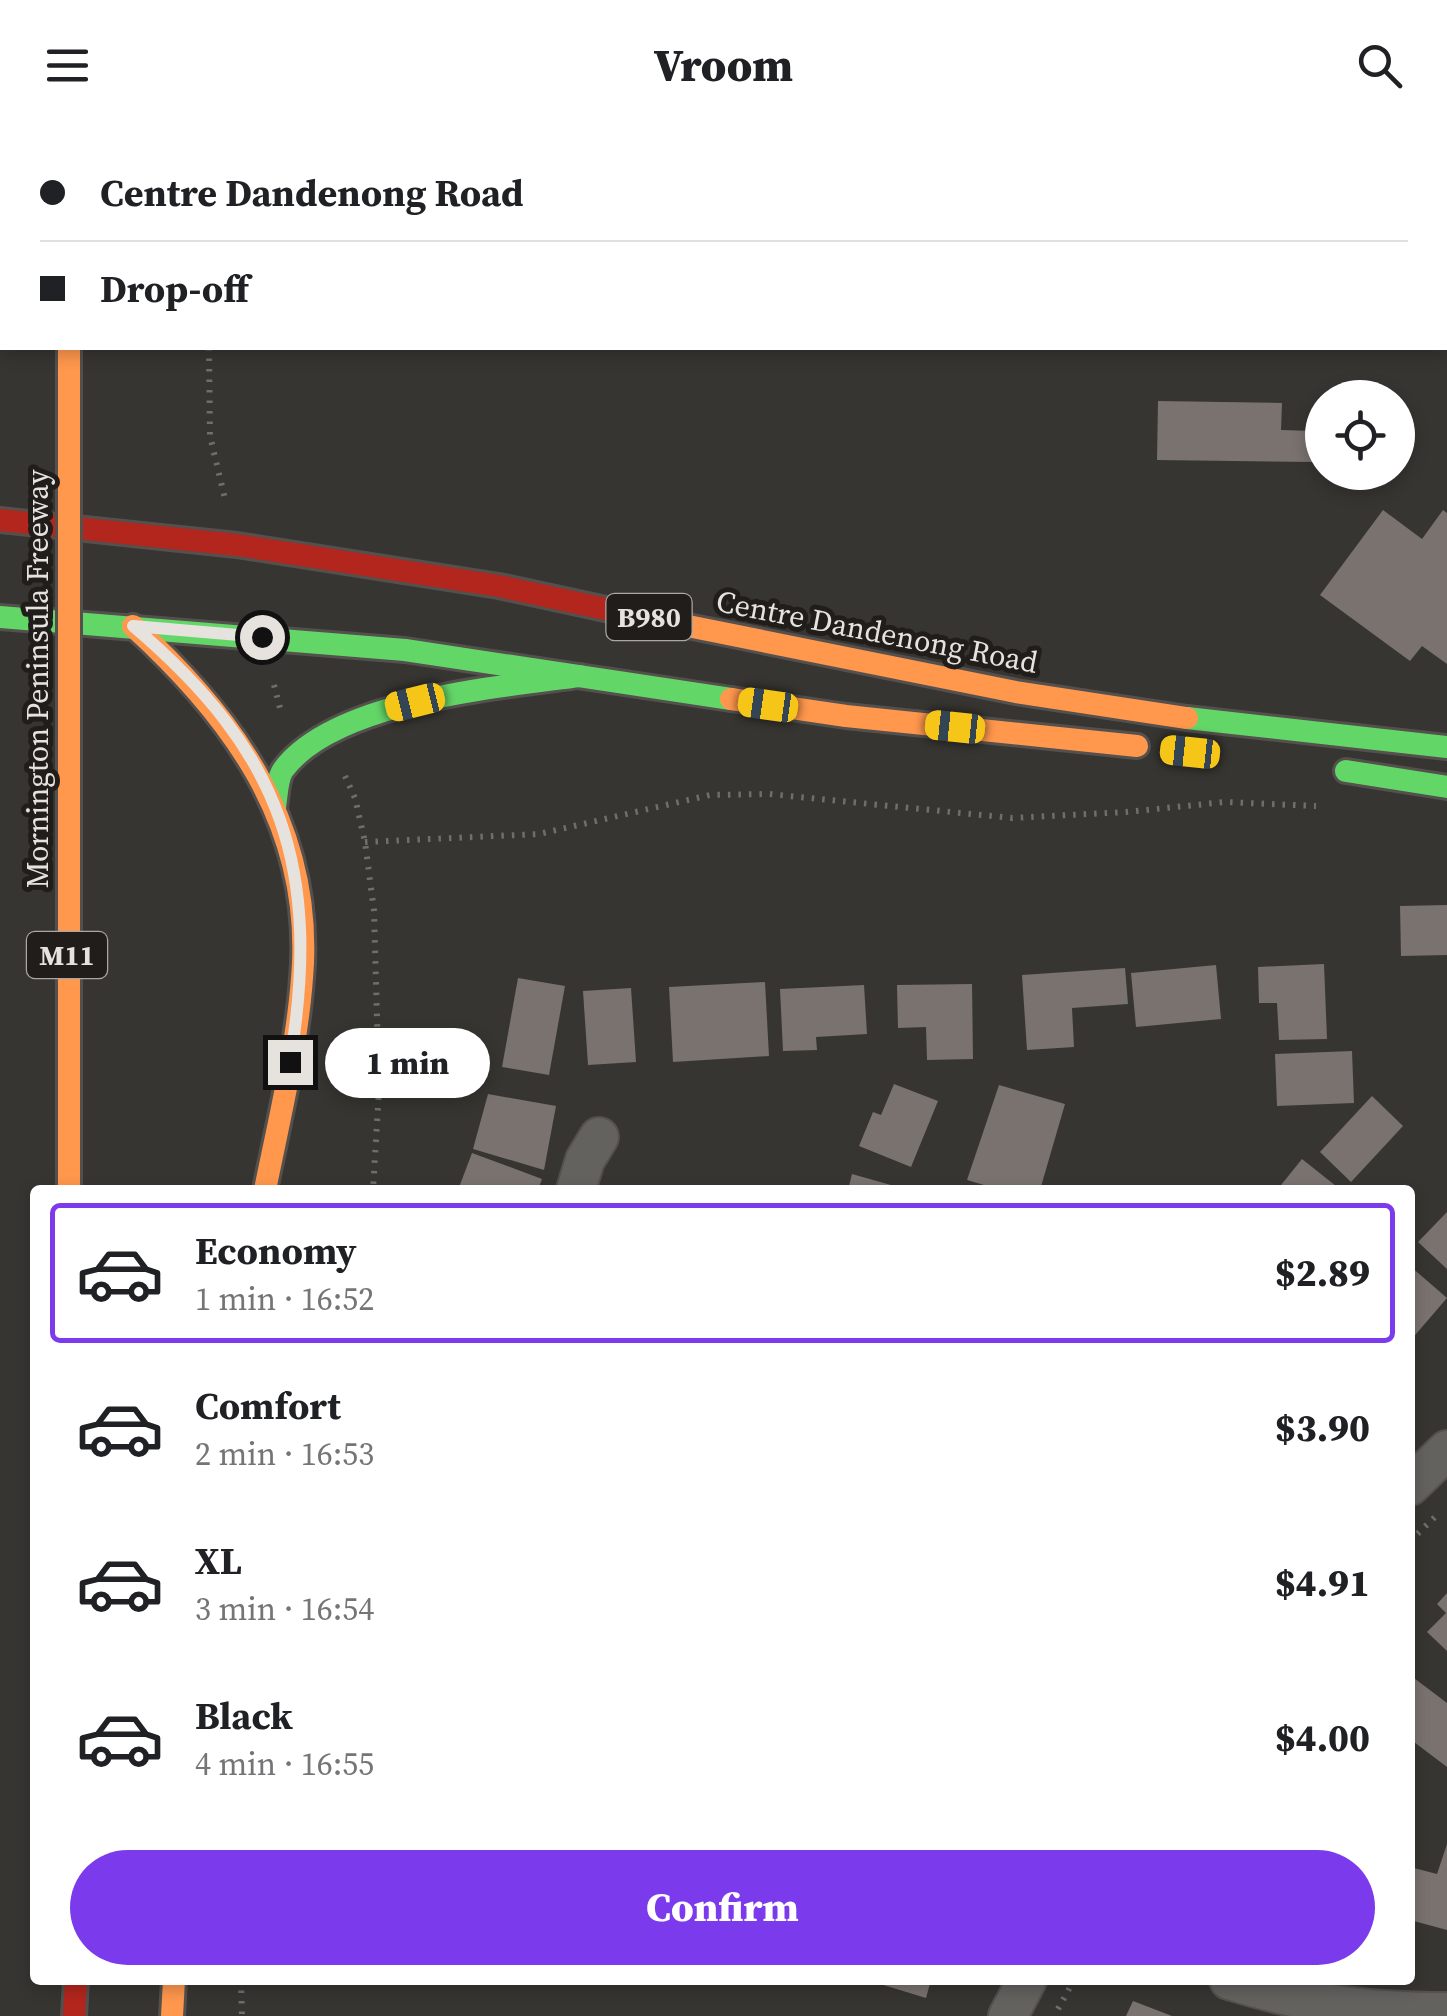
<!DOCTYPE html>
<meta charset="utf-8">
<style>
body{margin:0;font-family:"Source Serif 4",serif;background:#f6f6f6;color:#202124;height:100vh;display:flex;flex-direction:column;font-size:38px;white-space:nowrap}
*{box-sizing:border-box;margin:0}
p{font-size:32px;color:#757577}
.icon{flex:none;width:55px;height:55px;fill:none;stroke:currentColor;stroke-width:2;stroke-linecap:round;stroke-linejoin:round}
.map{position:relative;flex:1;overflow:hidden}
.panel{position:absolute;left:30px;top:1055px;width:1385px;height:800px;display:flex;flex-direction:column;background:#fff;border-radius:10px;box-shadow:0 5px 15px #0003}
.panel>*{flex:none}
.guide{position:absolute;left:0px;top:0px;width:1448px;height:220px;box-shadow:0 5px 15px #0003;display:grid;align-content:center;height:220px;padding:0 40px;background:#fff}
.buttons{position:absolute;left:1305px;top:250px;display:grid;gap:20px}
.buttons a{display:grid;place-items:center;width:110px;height:110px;border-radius:50%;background:#fff;box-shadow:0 5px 15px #0003;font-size:50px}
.end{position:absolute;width:45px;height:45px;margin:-22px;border:12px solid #e6e3df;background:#111;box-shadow:0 0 0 5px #111}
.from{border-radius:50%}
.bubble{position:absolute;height:70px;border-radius:35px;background:#fff;box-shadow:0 5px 15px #0003;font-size:32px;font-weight:800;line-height:70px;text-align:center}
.car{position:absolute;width:30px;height:60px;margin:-30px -15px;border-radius:12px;box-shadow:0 0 8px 2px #0007;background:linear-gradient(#f5c518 24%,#345 0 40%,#f5c518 0 76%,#345 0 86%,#f5c518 0)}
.guide b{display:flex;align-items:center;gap:35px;height:95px;font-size:38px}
.guide b+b{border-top:2px solid #e0e0e0}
.guide i{width:25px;height:25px;background:#202124}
ul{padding:18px 0 0;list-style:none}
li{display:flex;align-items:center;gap:30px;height:140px;margin:0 20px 15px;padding:0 20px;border:5px solid transparent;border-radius:10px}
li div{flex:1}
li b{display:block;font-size:38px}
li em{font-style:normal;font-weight:800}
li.on{border-color:#7c3aed}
li>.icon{width:90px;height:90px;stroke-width:1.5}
.primary-button{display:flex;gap:20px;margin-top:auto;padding:20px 40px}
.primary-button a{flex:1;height:115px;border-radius:60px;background:#7c3aed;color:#fff;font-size:40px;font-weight:800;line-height:115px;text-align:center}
header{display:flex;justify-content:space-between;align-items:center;height:130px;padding:0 40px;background:#fff;font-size:45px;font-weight:800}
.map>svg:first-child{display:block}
</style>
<header><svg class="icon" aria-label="menu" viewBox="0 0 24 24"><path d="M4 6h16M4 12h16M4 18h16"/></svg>Vroom<svg class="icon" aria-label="search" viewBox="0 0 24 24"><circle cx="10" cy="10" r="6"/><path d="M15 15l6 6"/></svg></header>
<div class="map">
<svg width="1447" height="1886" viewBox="0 0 1447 1886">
<rect width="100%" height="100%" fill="#373531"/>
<g fill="#79726f">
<path d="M1158,271l124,2 -1,27 33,1v31l-157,-2z"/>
<path d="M1383,380l39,29 21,-29 4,3v151l-25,-18 -12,15 -90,-66z"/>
<path d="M1447,775v50l-46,1 -1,-50z"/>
<path d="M1324,834l3,75 -48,1 -2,-37h-18l-1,-36z"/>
<path d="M1216,835l5,54 -85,8 -5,-54z"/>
<path d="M1125,838l3,36 -56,4 2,39 -47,3 -5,-75z"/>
<path d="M518,848l47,8 -16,89 -47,-8z"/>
<path d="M765,852l4,74 -96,6 -4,-75z"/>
<path d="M972,854l1,75 -46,1 -1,-33 -28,1 -1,-43z"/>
<path d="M864,855l3,49 -51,3 1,13 -34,1 -3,-62z"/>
<path d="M631,858l5,74 -48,3 -5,-74z"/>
<path d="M1352,921l2,52 -77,3 -2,-52z"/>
<path d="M894,954l44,17 -27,66 -52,-21 14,-34 8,3z"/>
<path d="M999,955l66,19 -25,86h-39l-34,-10z"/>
<path d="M488,964l68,12 -12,64 -71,-21z"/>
<path d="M1372,966l31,30 -52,56 -31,-30z"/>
<path d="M472,1023l70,26 -4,11h-80z"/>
<path d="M1302,1029l39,31h-64z"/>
<path d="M852,1044l53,15v1h-57z"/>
<path d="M1447,1082v57l-29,-27z"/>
<path d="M1410,1136l37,32 -37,43z"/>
<path d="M1447,1463v58l-20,-19 19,-19 -9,-9z"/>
<path d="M1410,1545l37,28v64l-37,-28z"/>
<path d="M1447,1714v86l-37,-10v-53l27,7z"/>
<path d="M867,1850h64l-5,18z"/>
<path d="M1133,1871l39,15h-46z"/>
</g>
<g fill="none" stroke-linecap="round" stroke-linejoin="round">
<defs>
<g id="street">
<path d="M576,1060l9,-30 14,-23"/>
<path d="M1410,1356l37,-36"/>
<path d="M1229,1850c77,24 137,32 218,32"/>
<path d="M1008,1886l19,-36"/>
</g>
<g id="fast">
<path d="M70,0v2"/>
<path d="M1445,99l2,3"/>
<path d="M0,487l405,33 326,49"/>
<path d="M1187,588l260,29"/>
<path d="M1346,641l101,16"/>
<path d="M275,677c2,-12 2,-28 8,-37 51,-69 215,-83 296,-94"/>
</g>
<g id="slow">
<path d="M1350,0l3,2"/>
<path d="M69,218v162"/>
<path d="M638,486l378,76 171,26"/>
<path d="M133,496c100,91 176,196 170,337 -4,77 -23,152 -38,227"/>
<path d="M731,569l115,17 291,30"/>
<path d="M69,591v469"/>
<path d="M172,1886l2,-36"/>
</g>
<g id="jam">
<path d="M0,390l237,25 262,41 139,30"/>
<path d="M74,1886l2,-36"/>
</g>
</defs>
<use href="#street" stroke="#53504d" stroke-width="42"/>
<use href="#fast" stroke="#53504d" stroke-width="28"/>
<use href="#slow" stroke="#53504d" stroke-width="28"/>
<use href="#jam" stroke="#53504d" stroke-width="28"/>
<g stroke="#6f6e6b" stroke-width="6" stroke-dasharray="2.5 8" stroke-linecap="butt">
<path d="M217,2v-2"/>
<path d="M209,218l1,88 15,63"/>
<path d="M274,555l7,27"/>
<path d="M345,646l10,22 10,44 9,69 5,179 -6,100"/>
<path d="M365,712l174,-8 171,-39 59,-1 243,24 114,-6 99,-10 91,4"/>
<path d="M1410,1411l25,-24"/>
<path d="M241,1850l1,36"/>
<path d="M1058,1879l16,-29"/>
</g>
<use href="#street" stroke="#64625f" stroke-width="38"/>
<use href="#fast" stroke="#63d668" stroke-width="22"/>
<use href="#slow" stroke="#ff974d" stroke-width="22"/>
<use href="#jam" stroke="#b3261e" stroke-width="22"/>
<defs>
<path id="slow-bridge" d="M69,380v211"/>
</defs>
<use href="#slow-bridge" stroke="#53504d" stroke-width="28" stroke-linecap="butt"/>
<use href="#slow-bridge" stroke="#ff974d" stroke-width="22"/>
</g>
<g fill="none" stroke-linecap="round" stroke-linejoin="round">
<path stroke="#e6e3df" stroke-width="12" d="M262,507l-129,-11c150,127 189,243 157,436"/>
</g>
<g text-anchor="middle" stroke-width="10" stroke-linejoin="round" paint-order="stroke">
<g fill="#201d1a" stroke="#aba8a4" stroke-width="2.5">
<rect x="606.5" y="464" width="85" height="46" rx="8"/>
<rect x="27" y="802" width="80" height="46" rx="8"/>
</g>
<g font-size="28" font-weight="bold" fill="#e6e3df">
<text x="649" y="497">B980</text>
<text x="67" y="835">M11</text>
</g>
<g font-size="30" fill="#e6e3df" stroke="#201d1a">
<text transform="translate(877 502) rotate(11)" y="10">Centre Dandenong Road</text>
<text transform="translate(38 549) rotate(-90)" y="10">Mornington Peninsula Freeway</text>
</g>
</g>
</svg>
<div class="buttons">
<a><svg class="icon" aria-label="locate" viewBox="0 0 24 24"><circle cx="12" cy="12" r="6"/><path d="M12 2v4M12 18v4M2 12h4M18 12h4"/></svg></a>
</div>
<i class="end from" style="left:262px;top:507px"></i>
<i class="end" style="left:290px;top:932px"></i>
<div class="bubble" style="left:325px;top:898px;width:165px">1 min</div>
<i class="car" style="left:415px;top:572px;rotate:256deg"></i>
<i class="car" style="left:768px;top:575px;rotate:278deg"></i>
<i class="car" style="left:955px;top:597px;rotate:276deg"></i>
<i class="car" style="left:1190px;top:622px;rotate:276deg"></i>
<div class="guide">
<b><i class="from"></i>Centre Dandenong Road</b>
<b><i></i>Drop-off</b>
</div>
<section class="panel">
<ul>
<li class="on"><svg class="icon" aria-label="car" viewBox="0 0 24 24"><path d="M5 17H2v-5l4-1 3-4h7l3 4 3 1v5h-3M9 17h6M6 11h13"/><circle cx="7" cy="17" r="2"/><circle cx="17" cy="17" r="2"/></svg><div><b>Economy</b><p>1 min · 16:52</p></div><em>$2.89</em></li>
<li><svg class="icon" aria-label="car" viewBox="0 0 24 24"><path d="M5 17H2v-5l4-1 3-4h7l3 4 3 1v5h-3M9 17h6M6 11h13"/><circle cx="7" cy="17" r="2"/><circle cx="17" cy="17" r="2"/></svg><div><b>Comfort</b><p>2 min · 16:53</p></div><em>$3.90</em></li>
<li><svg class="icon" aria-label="car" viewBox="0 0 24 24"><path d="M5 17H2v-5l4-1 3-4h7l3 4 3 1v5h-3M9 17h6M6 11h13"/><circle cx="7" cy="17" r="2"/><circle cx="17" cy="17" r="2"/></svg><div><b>XL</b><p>3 min · 16:54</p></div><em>$4.91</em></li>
<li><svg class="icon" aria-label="car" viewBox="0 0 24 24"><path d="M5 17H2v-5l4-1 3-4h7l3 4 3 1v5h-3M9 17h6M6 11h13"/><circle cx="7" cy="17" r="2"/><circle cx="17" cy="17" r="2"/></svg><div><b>Black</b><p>4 min · 16:55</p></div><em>$4.00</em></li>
</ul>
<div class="primary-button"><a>Confirm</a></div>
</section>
</div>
